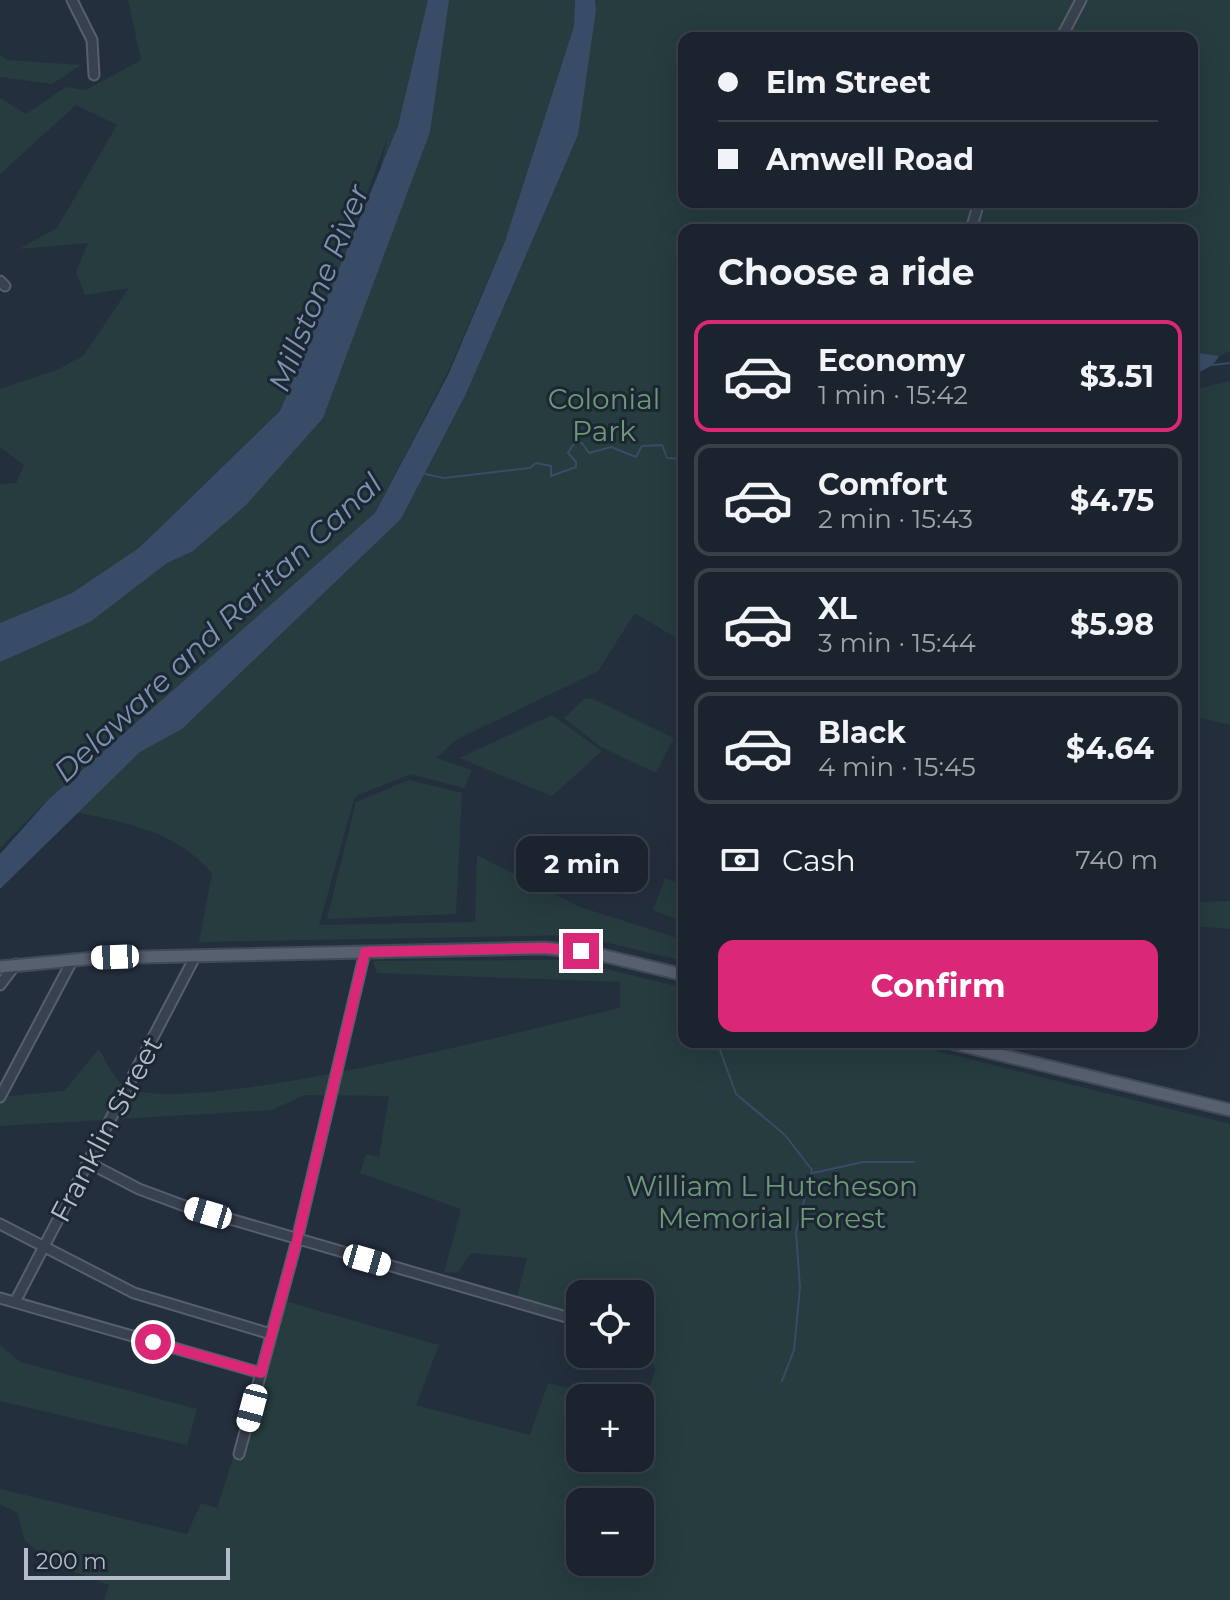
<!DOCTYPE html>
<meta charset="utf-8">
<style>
body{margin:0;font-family:Montserrat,sans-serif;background:#242b36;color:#f1f3f6;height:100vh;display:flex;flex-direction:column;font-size:30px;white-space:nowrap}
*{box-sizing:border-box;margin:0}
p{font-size:26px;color:#a0a4aa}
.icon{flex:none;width:44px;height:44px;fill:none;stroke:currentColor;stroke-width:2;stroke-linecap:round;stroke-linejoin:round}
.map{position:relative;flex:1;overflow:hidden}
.drawer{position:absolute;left:678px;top:224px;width:520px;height:824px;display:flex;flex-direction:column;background:#1b232e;border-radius:16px;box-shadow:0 8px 32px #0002,0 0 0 2px #39404a}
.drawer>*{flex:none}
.guide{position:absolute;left:678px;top:32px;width:520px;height:176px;border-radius:16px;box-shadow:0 8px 32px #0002,0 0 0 2px #39404a;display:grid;align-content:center;height:176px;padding:0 40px;background:#1b232e}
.buttons{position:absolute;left:566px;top:1280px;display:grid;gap:16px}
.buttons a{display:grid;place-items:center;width:88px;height:88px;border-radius:16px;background:#1b232e;box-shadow:0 8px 32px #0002,0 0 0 2px #39404a;font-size:40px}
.scale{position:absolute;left:24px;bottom:20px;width:206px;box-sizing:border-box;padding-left:8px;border:4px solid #b4bcc9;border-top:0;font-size:22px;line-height:28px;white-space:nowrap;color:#b4bcc9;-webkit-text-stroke:6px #1d2633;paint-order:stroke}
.end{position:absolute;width:36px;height:36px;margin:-18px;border:10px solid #db2777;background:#fff;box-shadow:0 0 0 4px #fff}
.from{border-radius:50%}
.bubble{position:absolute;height:56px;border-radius:16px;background:#1b232e;box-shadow:0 8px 32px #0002,0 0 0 2px #39404a;font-size:26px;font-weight:700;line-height:56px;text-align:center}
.car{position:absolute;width:24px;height:48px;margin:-24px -12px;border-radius:10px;box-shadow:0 0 6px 2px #0007;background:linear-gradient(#fff 24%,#345 0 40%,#fff 0 76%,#345 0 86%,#fff 0)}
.guide b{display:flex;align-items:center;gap:28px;height:76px;font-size:30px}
.guide b+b{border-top:2px solid #39404a}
.guide i{width:20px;height:20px;background:#f1f3f6}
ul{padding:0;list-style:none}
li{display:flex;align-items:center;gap:24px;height:112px;margin:0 16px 12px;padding:0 24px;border:4px solid #39404a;border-radius:16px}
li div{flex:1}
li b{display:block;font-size:30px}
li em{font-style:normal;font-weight:700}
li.on{border-color:#db2777}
li>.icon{width:72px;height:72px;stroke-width:1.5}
h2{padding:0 40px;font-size:36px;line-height:96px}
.pay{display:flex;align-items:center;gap:20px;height:88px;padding:0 40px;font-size:30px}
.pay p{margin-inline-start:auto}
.button{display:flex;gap:16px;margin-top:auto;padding:16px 40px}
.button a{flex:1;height:92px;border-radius:16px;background:#db2777;color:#fff;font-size:32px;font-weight:700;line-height:92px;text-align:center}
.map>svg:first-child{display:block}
</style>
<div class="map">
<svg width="1230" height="1600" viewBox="0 0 1230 1600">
<rect width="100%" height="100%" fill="#242f3e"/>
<g fill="#263c3f" fill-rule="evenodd">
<path d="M128,0h447l-1,26 -69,215 -58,133 -72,139 -326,286 -49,49v-364l16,-1 8,-18 -24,-18v-58l57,-19 27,-15 45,-67 -44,7 -9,-23 12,-29 -69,6 38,-21 60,-103 -41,-20 -76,69v-76l26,16 40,-27 20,3 55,-30zM387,139l-64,279 -170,116 127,-123 54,-128z"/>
<path d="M595,0h635v351l-11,5 -27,-4v-122h-508v413l-49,-30 -37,58 -142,69 -20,18 36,12 -8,18 -53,-14 -53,21 -4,4 -35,126 156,-3 2,-67 103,52 104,33v21l-109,-26 -376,7 13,-69c-38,-43 -83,-49 -136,-61l64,-60 42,-23 219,-210 65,-125 112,-259zM684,38h508v164h-508z"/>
<path d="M0,55l7,5 74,5 -29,19 -52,-7z"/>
<path d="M1230,381v344l-38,-9v-326z"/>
<path d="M591,698l83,40 -18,35 -55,-26 -37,-29 20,-19z"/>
<path d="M552,715l50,36 -50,45 -93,-38z"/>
<path d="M409,780l53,13 -6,121 -129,5 29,-117z"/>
<path d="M665,878l19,7v37l-31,-12z"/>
<path d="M1230,901v28l-38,-3v-24z"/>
<path d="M569,960l115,28v54h217l329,82v476h-1126l5,-15 -61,-23 -24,-23 -6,-26 -18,-9v-15l187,45 14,-31 16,5 16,-50 10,1 42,-158 154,44 -23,60 114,30 18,-52 61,15h-29v60h60v-52h4l11,-37 -10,-28 -5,-1v-46h-60v30l-66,-17 13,-49 -56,-5 -13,19 -14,1 17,-64 -101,-36 6,-19 13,3 10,-61 -84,-1 -33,15 -272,16v-29l64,-6 35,-42c6,10 14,29 24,36 50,39 421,-60 497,-77v-26l-243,-9 -4,-12zM580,1502h60v60h-60z"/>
<path d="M0,1345l20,17 177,47 -10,36 -187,-44z"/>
</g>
<g fill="#394c67">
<path d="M428,0h21l-19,132 -107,286 -77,87 -53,46 -26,12 -77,59 -90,40v-39l72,-30 67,-45 141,-137 118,-285z"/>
<path d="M575,0h20l1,10 -18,125 -112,259 -65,125 -219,210 -42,23 -140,137v-35l49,-55 326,-286 73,-138 57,-134 69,-215z"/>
<path d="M1192,352l27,4 -6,9 -21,11z"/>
</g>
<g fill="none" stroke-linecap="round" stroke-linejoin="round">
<g stroke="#394c67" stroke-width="2">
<path d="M1213,365l17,-2"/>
<path d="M425,474l19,4 86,-10 6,-5 15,3v10l25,-9v-5l-8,-9 7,-11 7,1 7,10 22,-6 25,10 6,-11 20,-1 5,13 17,1"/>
<path d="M717,1042l19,52 49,41 27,35 -16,62 4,56 -6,62 -12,31"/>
<path d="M813,1173l50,-11h51"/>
</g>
<defs>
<g id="minor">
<path d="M72,0l20,40 2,35"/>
<path d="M1061,38l20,-38"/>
<path d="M971,230l8,-28"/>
<path d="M0,281l5,5"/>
<path d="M0,985l16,-21"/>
<path d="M0,1097l73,-138"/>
<path d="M89,1163l50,26 43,16 398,116"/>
<path d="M0,1224l134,69 137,41"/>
<path d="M0,1298l261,75"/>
<path d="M15,1302l181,-347"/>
<path d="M239,1454l58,-214 68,-288"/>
</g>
<g id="major">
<path d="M0,967l96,-9 449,-10 52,6 87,21"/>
<path d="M947,1042l283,68"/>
</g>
</defs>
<use href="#minor" stroke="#565f6c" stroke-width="13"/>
<use href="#major" stroke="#414a57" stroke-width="15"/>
<use href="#minor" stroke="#38414e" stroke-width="9"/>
<use href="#major" stroke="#56606e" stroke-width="11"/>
</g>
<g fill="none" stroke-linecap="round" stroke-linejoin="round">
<path stroke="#db2777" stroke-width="10" d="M153,1342l108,31 36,-133 68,-288 180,-4 36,3"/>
</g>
<g text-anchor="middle" stroke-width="6" stroke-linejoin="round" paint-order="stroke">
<g font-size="28" fill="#6b9a76" stroke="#1d2633">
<text x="604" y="409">Colonial<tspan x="604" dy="32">Park</tspan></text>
<text x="772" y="1196">William L Hutcheson<tspan x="772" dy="32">Memorial Forest</tspan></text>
</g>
<g font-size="28" fill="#b4bcc9" stroke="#1d2633">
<text transform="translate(106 1129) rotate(-62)" y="10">Franklin Street</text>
</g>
<g font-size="30" font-style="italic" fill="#7c92b1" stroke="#1d2633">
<text transform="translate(319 288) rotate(-68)" y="10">Millstone River</text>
<text transform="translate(218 628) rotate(-43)" y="10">Delaware and Raritan Canal</text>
</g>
</g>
</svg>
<div class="buttons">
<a><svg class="icon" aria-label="locate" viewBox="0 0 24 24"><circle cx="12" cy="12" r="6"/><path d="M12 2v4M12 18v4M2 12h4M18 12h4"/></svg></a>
<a>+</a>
<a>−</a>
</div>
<div class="scale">200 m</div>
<i class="end from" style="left:153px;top:1342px"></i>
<i class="end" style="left:581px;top:951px"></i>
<div class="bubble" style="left:516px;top:836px;width:132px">2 min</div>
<i class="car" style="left:115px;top:957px;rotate:268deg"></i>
<i class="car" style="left:208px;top:1213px;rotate:287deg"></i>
<i class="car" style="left:367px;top:1260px;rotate:106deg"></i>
<i class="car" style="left:252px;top:1408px;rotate:195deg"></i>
<div class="guide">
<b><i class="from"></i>Elm Street</b>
<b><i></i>Amwell Road</b>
</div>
<section class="drawer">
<h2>Choose a ride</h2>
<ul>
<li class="on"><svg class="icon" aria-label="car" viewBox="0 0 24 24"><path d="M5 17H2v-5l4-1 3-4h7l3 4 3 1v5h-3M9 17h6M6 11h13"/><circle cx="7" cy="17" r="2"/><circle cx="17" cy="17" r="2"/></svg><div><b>Economy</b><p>1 min · 15:42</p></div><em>$3.51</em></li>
<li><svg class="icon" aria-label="car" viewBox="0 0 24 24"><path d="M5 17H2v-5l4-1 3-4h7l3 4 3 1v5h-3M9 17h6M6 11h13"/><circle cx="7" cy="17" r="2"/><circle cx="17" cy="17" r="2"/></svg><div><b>Comfort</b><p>2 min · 15:43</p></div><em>$4.75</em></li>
<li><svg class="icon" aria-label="car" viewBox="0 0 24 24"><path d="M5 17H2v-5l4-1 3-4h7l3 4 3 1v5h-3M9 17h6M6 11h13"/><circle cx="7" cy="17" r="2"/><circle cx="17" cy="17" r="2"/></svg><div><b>XL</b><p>3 min · 15:44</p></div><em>$5.98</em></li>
<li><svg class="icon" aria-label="car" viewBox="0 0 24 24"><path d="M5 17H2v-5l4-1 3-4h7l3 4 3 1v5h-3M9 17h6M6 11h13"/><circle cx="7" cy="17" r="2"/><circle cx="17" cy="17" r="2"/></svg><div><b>Black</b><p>4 min · 15:45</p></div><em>$4.64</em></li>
</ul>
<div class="pay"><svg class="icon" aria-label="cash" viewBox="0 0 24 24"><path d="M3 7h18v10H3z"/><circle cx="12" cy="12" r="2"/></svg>Cash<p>740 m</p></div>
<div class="button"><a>Confirm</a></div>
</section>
</div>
